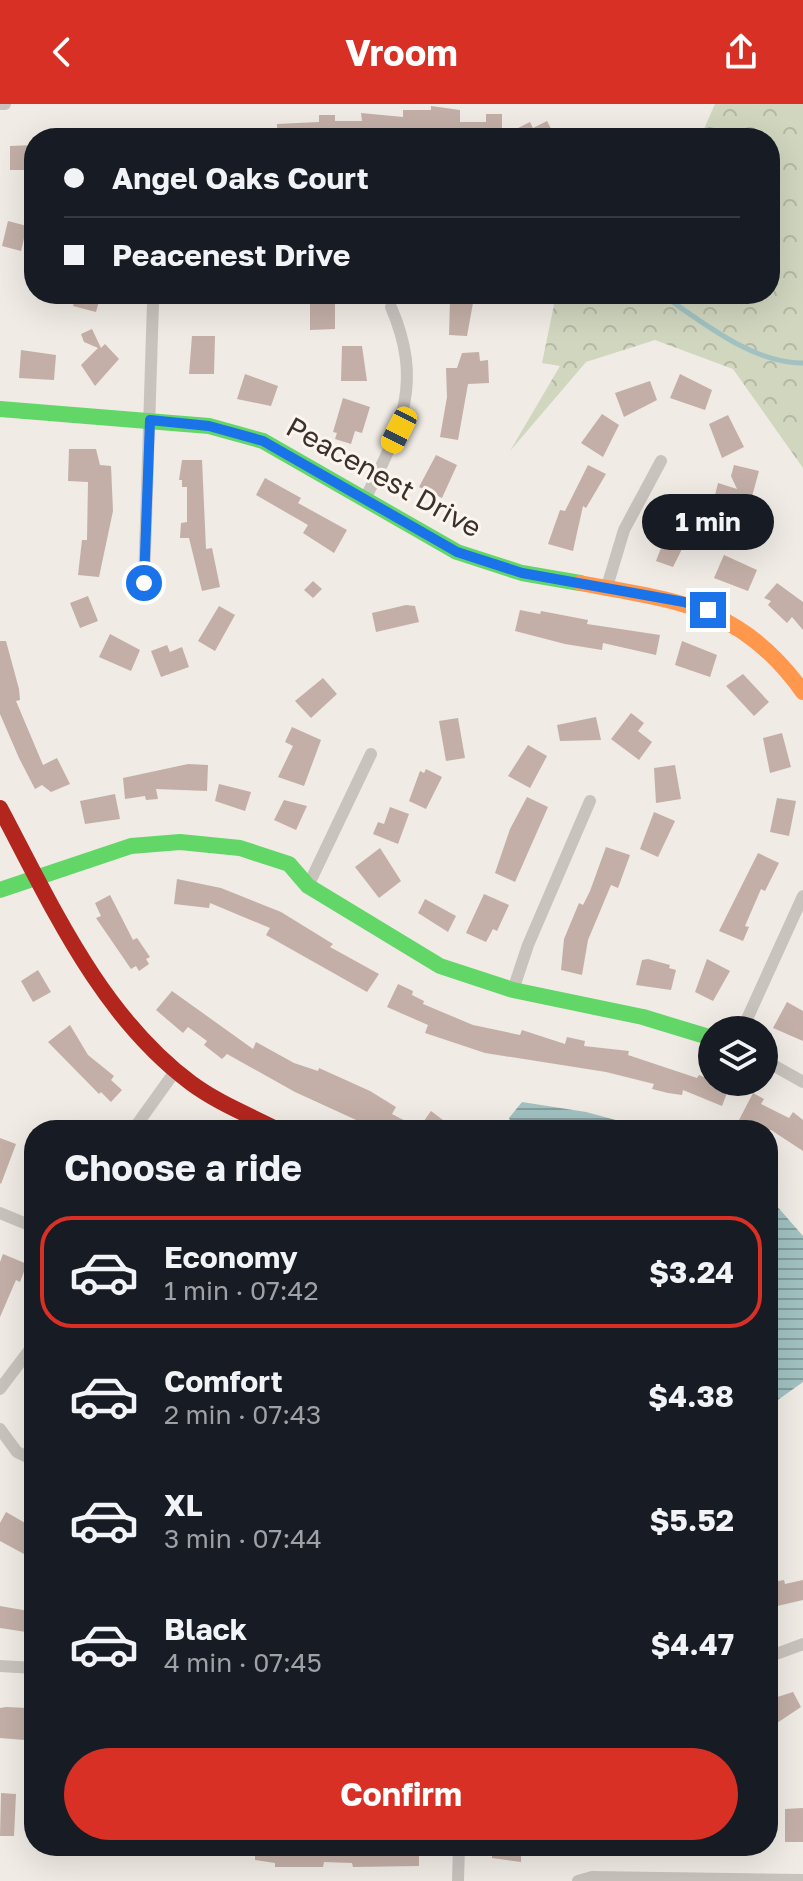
<!DOCTYPE html>
<meta charset="utf-8">
<style>
body{margin:0;font-family:"Golos Text",sans-serif;background:#20242c;color:#f1f3f6;height:100vh;display:flex;flex-direction:column;font-size:30px;white-space:nowrap}
*{box-sizing:border-box;margin:0}
p{font-size:26px;color:#9ea1a6}
.icon{flex:none;width:44px;height:44px;fill:none;stroke:currentColor;stroke-width:2;stroke-linecap:round;stroke-linejoin:round}
.map{position:relative;flex:1;overflow:hidden}
.sheet{position:absolute;left:24px;top:1016px;width:754px;height:736px;display:flex;flex-direction:column;background:#171b24;border-radius:32px;box-shadow:0 8px 32px #0002}
.sheet>*{flex:none}
.guide{position:absolute;left:24px;top:24px;width:756px;height:176px;border-radius:32px;box-shadow:0 8px 32px #0002;display:grid;align-content:center;height:176px;padding:0 40px;background:#171b24}
.controls{position:absolute;left:698px;top:912px;display:grid;gap:16px}
.controls a{display:grid;place-items:center;width:80px;height:80px;border-radius:50%;background:#171b24;box-shadow:0 8px 32px #0002;font-size:40px}
.end{position:absolute;width:36px;height:36px;margin:-18px;border:10px solid #1a73e8;background:#fff;box-shadow:0 0 0 4px #fff}
.from{border-radius:50%}
.bubble{position:absolute;height:56px;border-radius:28px;background:#171b24;box-shadow:0 8px 32px #0002;font-size:26px;font-weight:700;line-height:56px;text-align:center}
.car{position:absolute;width:24px;height:48px;margin:-24px -12px;border-radius:10px;box-shadow:0 0 6px 2px #0007;background:linear-gradient(#f5c518 24%,#345 0 40%,#f5c518 0 76%,#345 0 86%,#f5c518 0)}
.guide b{display:flex;align-items:center;gap:28px;height:76px;font-size:30px}
.guide b+b{border-top:2px solid #363941}
.guide i{width:20px;height:20px;background:#f1f3f6}
ul{padding:0;list-style:none}
li{display:flex;align-items:center;gap:24px;height:112px;margin:0 16px 12px;padding:0 24px;border:4px solid transparent;border-radius:32px}
li div{flex:1}
li b{display:block;font-size:30px}
li em{font-style:normal;font-weight:700}
li.on{border-color:#d93025}
li>.icon{width:72px;height:72px;stroke-width:1.5}
h2{padding:0 40px;font-size:36px;line-height:96px}
.action{display:flex;gap:16px;margin-top:auto;padding:16px 40px}
.action a{flex:1;height:92px;border-radius:48px;background:#d93025;color:#fff;font-size:32px;font-weight:700;line-height:92px;text-align:center}
header{display:flex;justify-content:space-between;align-items:center;height:104px;padding:0 40px;background:#d93025;color:#fff;font-size:36px;font-weight:700}
.map>svg:first-child{display:block}
</style>
<header><svg class="icon" aria-label="back" viewBox="0 0 24 24"><path d="M15 5l-7 7 7 7"/></svg>Vroom<svg class="icon" aria-label="share" viewBox="0 0 24 24"><path d="M12 15V3M7 8l5-5 5 5M5 13v7h14v-7"/></svg></header>
<div class="map">
<svg width="803" height="1777" viewBox="0 0 803 1777">
<defs>
<pattern id="park-crowns" width="20" height="18" patternUnits="userSpaceOnUse" patternTransform="scale(2)"><rect width="20" height="18" fill="#d1d6bf"/><path d="M2 6a3 3 0 1 1 6 0M12 15a3 3 0 1 1 6 0" fill="none" stroke="#b4b8a4"/></pattern>
<pattern id="water-rules" width="6" height="5" patternUnits="userSpaceOnUse" patternTransform="scale(2)"><rect width="6" height="5" fill="#a1c2c1"/><path d="M0 2.5h6" fill="none" stroke="#849e9d"/></pattern>
</defs>
<rect width="100%" height="100%" fill="#f0ebe5"/>
<path fill="url(#park-crowns)" d="M715,0h88v364l-70,-99 -78,-29 -69,22 -76,89 50,-85 -18,-3 12,-58 -6,-11h222v-156h-70z"/>
<g fill="url(#water-rules)">
<path d="M522,998l64,10 67,18h-139l-5,-12z"/>
<path d="M768,1092l35,40v146l-35,25z"/>
</g>
<g fill="none" stroke-linecap="round" stroke-linejoin="round">
<path stroke="#a1c2c1" stroke-width="5" d="M661,190c40,27 92,70 142,69"/>
</g>
<g fill="#c3afa7">
<path d="M431,2l29,4v12h26v-8h16v22l28,-14 3,6 14,-7 9,17h-279v-14l42,-2v-7h16v6h27l-1,-8 42,4v-7h28z"/>
<path d="M34,41v25h-24v-24z"/>
<path d="M8,117l19,5 -6,25 -19,-5z"/>
<path d="M76,190h25l-5,18 -23,-6z"/>
<path d="M310,190h21v8h4v27l-25,1z"/>
<path d="M456,192l13,1v6h4l-6,33 -18,-1 1,-34h5z"/>
<path d="M92,225l9,19 4,-4 14,15 -24,27 -14,-21 17,-17 -14,-6 -3,-8z"/>
<path d="M192,232h23l-1,38h-25z"/>
<path d="M342,242h20l5,35h-26z"/>
<path d="M21,246l35,5 -2,25 -35,-2z"/>
<path d="M479,248l1,9 8,-1 1,23 -21,1 -10,56 -18,-3 7,-40 -1,-29h11l5,-15z"/>
<path d="M245,270l33,12 -7,20 -34,-7z"/>
<path d="M680,270l32,16 -7,20 -35,-12z"/>
<path d="M650,277l7,19 -33,17 -9,-24z"/>
<path d="M343,294l27,9 -8,26 -7,-2 -4,13 -16,-5 2,-6 -4,-1z"/>
<path d="M602,310l17,11 -16,32 -22,-14z"/>
<path d="M728,311l16,32 -22,11 -13,-34z"/>
<path d="M69,345h27l4,16 11,1 2,45 -14,66 -21,-2 4,-35h5l1,-58 -20,-1z"/>
<path d="M436,351l21,10 -15,33 -23,-11z"/>
<path d="M182,356h20l4,89 6,-1 8,39 -18,4 -13,-53h-9l1,-15 6,-1v-35h-5v-7h-3z"/>
<path d="M588,361l18,9 -20,34 -3,-2 -10,45 -25,-7 12,-34 5,1z"/>
<path d="M734,361l25,6 -11,40 -34,-12 4,-16 19,6 -6,-13z"/>
<path d="M265,374l36,20 -3,5 49,27 -13,23 -31,-20 5,-8 -52,-30z"/>
<path d="M666,416l26,9 -19,38 -17,-6 5,-13 -6,-2z"/>
<path d="M724,451l33,15 -9,21 -34,-13z"/>
<path d="M313,477l9,8 -9,9 -9,-8z"/>
<path d="M777,479l26,19v28l-11,-13 -5,6 -19,-18 3,-4 -7,-3z"/>
<path d="M88,492l10,25 -18,7 -10,-25z"/>
<path d="M406,501l9,1 4,16 -43,10 -4,-19z"/>
<path d="M219,502l16,9 -20,36 -17,-10z"/>
<path d="M520,506l20,4 1,-3 47,9 -1,4 73,11 -4,20 -53,-12 -1,7 -37,-6 -50,-13z"/>
<path d="M110,530l30,16 -9,21 -32,-14z"/>
<path d="M0,537h6l13,48 1,11 -4,1 27,64 14,-7 13,26 -19,8 -9,-7 -7,4 -16,-31 -19,-44z"/>
<path d="M682,537l35,14 -7,22 -35,-12z"/>
<path d="M167,541l3,7 12,-5 7,20 -28,10 -10,-26z"/>
<path d="M743,570l26,28 -15,14 -28,-30z"/>
<path d="M323,574l14,16 -26,24 -16,-17z"/>
<path d="M631,609l13,10 -6,8 14,11 -13,18 -28,-21z"/>
<path d="M596,613l5,23 -41,1 -3,-16z"/>
<path d="M458,614l7,40 -19,3 -7,-40z"/>
<path d="M292,623l29,13 -17,46 -26,-9 15,-31 -8,-4z"/>
<path d="M782,629l9,34 -21,6 -7,-35z"/>
<path d="M528,641l19,11 -17,32 -22,-12z"/>
<path d="M188,660l20,1 -1,26 -51,-2 2,10 -12,1 -1,-4 -20,3 -2,-21z"/>
<path d="M675,661l6,34 -25,4 -2,-35z"/>
<path d="M426,665l16,8 -16,32 -17,-8 11,-30 4,2z"/>
<path d="M219,680l32,8 -6,19 -30,-10z"/>
<path d="M115,690l5,25 -35,5 -5,-23z"/>
<path d="M527,693l21,10 -33,75 -20,-9 15,-44z"/>
<path d="M777,694l19,3 -7,35 -19,-4z"/>
<path d="M284,696l23,6 -11,24 -22,-10z"/>
<path d="M390,703l19,7 -11,30 -25,-10 5,-12 6,2z"/>
<path d="M654,708l21,9 -17,36 -18,-8z"/>
<path d="M606,743l24,8 -12,33 -7,-3 -23,55 -6,35 -21,-5 3,-31 15,-36 4,2 7,-14z"/>
<path d="M380,744l21,33 -22,17 -24,-31z"/>
<path d="M758,749l21,10 -14,28 -4,-2 -16,37 4,1 -6,14 -24,-10z"/>
<path d="M177,775l44,9 60,24 52,32 -3,3 49,27 -12,18 -101,-57 4,-7 -60,-25 -1,5 -35,-4z"/>
<path d="M484,790l25,11 -12,26 -4,-2 -7,13 -20,-9z"/>
<path d="M110,791l23,45 4,-2 13,19 -4,2 3,5 -10,7 -3,-5 -5,3 -35,-51 5,-2 -6,-13z"/>
<path d="M425,795l31,17 -8,16 -30,-19z"/>
<path d="M648,855l22,6 -1,3 7,2 -5,20 -35,-5 6,-25z"/>
<path d="M707,855l23,12 -17,30 -18,-9z"/>
<path d="M38,866l13,22 -18,10 -12,-21z"/>
<path d="M398,880l15,7 -1,4 12,6 -1,3 50,21 47,10 2,-5 43,14 2,-7 18,4 -1,5 45,5 -1,4 69,23 2,-3 30,13 -7,18 -39,-16 -1,5 -14,-2 -16,-4 2,-5 -48,-12 -121,-19 -60,-20 3,-8 -41,-18z"/>
<path d="M172,887l81,58 3,-7 38,21 24,8 1,-3 51,23 26,16 -4,7 27,14 12,-17 12,9 -7,10h-58l-83,-38 -68,-38 -5,5 -18,-14 3,-4 -19,-14 -5,6 -27,-23z"/>
<path d="M787,898l16,9v30l-30,-13z"/>
<path d="M70,921l18,30 26,21 -3,4 11,10 -11,12 -10,-10 -2,2 -51,-52z"/>
<path d="M753,989l11,6 -3,5 28,14 4,-6 10,8v31l-32,-21h-12l-20,-10z"/>
<path d="M0,1034l16,6 -15,40 -1,-1z"/>
<path d="M3,1150l24,10 -7,18 -4,-2 -16,37v-55z"/>
<path d="M6,1408l28,16v8l-10,18 -24,-13v-18z"/>
<path d="M784,1476l1,4 18,-4v20l-30,7 -5,-24z"/>
<path d="M0,1502l34,6 -1,21 -33,-5z"/>
<path d="M793,1588l8,15 -33,22v-29z"/>
<path d="M6,1603l22,1 -3,32 -25,-2v-30z"/>
<path d="M1,1689l15,1 -2,42h-14z"/>
<path d="M803,1704v34h-18v-33z"/>
<path d="M255,1742h164v20l-66,1 -1,-4 -28,-1 -1,5h-48v-4l-20,-3z"/>
<path d="M492,1742h29v16l-29,-4z"/>
</g>
<g fill="none" stroke-linecap="round" stroke-linejoin="round">
<g stroke="#c9c3be" stroke-width="12">
<path d="M0,0h5"/>
<path d="M366,393c35,-70 58,-113 25,-190"/>
<path d="M144,479l9,-280"/>
<path d="M606,486l18,-60 37,-69"/>
<path d="M308,782l63,-132"/>
<path d="M513,886l15,-45 62,-144"/>
<path d="M742,926l61,-134"/>
<path d="M764,956l39,22"/>
<path d="M133,1026l43,-60"/>
<path d="M0,1109l34,14"/>
<path d="M0,1285l34,-45"/>
<path d="M0,1325l17,23 17,8"/>
<path d="M768,1553l35,-13"/>
<path d="M0,1562l34,2"/>
<path d="M458,1777l1,-35"/>
<path d="M578,1777l14,-4 211,3"/>
</g>
<g stroke="#63d668" stroke-width="16">
<path d="M0,305l209,17 54,15 194,111 65,21 58,10"/>
<path d="M0,786l131,-44 49,-4 60,6 49,16 19,22 132,80 73,24 130,27 69,21"/>
</g>
<path stroke="#ff974d" stroke-width="16" d="M580,479c97,18 161,22 223,109"/>
<path stroke="#b3261e" stroke-width="16" d="M0,704c52,98 100,207 191,275 27,20 58,32 87,47"/>
</g>
<g fill="none" stroke-linecap="round" stroke-linejoin="round">
<path stroke="#1a73e8" stroke-width="10" d="M144,479l6,-163 59,6 54,15 194,111 65,21 162,29 24,8"/>
</g>
<g text-anchor="middle" stroke-width="6" stroke-linejoin="round" paint-order="stroke">
<g font-size="28" fill="#3b302b" stroke="#fbf5ee">
<text transform="translate(384 373) rotate(29)" y="10">Peacenest Drive</text>
</g>
</g>
</svg>
<div class="controls">
<a><svg class="icon" aria-label="layers" viewBox="0 0 24 24"><path d="M12 4l9 5-9 5-9-5zM3 14l9 5 9-5"/></svg></a>
</div>
<i class="end from" style="left:144px;top:479px"></i>
<i class="end" style="left:708px;top:506px"></i>
<div class="bubble" style="left:642px;top:390px;width:132px">1 min</div>
<i class="car" style="left:399px;top:326px;rotate:207deg"></i>
<div class="guide">
<b><i class="from"></i>Angel Oaks Court</b>
<b><i></i>Peacenest Drive</b>
</div>
<section class="sheet">
<h2>Choose a ride</h2>
<ul>
<li class="on"><svg class="icon" aria-label="car" viewBox="0 0 24 24"><path d="M5 17H2v-5l4-1 3-4h7l3 4 3 1v5h-3M9 17h6M6 11h13"/><circle cx="7" cy="17" r="2"/><circle cx="17" cy="17" r="2"/></svg><div><b>Economy</b><p>1 min · 07:42</p></div><em>$3.24</em></li>
<li><svg class="icon" aria-label="car" viewBox="0 0 24 24"><path d="M5 17H2v-5l4-1 3-4h7l3 4 3 1v5h-3M9 17h6M6 11h13"/><circle cx="7" cy="17" r="2"/><circle cx="17" cy="17" r="2"/></svg><div><b>Comfort</b><p>2 min · 07:43</p></div><em>$4.38</em></li>
<li><svg class="icon" aria-label="car" viewBox="0 0 24 24"><path d="M5 17H2v-5l4-1 3-4h7l3 4 3 1v5h-3M9 17h6M6 11h13"/><circle cx="7" cy="17" r="2"/><circle cx="17" cy="17" r="2"/></svg><div><b>XL</b><p>3 min · 07:44</p></div><em>$5.52</em></li>
<li><svg class="icon" aria-label="car" viewBox="0 0 24 24"><path d="M5 17H2v-5l4-1 3-4h7l3 4 3 1v5h-3M9 17h6M6 11h13"/><circle cx="7" cy="17" r="2"/><circle cx="17" cy="17" r="2"/></svg><div><b>Black</b><p>4 min · 07:45</p></div><em>$4.47</em></li>
</ul>
<div class="action"><a>Confirm</a></div>
</section>
</div>
